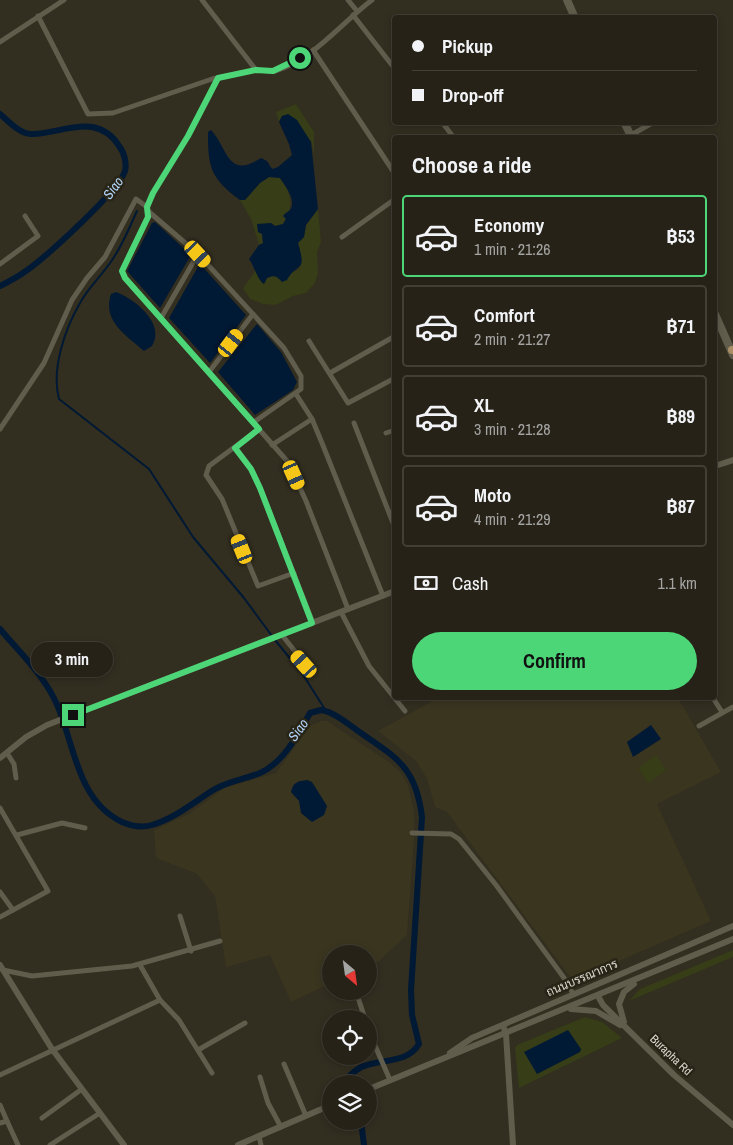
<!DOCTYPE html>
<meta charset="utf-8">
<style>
body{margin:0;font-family:"Archivo Narrow",Sarabun,sans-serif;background:#2e2a21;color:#f1f3f6;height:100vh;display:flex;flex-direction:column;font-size:19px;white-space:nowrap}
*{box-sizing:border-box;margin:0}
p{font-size:16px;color:#a4a4a2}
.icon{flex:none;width:28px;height:28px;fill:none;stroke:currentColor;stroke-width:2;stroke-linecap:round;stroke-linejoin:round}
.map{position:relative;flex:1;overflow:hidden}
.panel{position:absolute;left:392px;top:135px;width:325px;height:565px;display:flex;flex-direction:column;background:#262218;border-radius:5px;box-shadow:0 2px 8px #0003,0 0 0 1px #423f37}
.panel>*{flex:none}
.banner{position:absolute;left:392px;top:15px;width:325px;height:110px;border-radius:5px;box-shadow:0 2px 8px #0003,0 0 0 1px #423f37;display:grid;align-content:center;height:110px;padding:0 20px;background:#262218}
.needle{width:32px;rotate:151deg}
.fabs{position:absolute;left:322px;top:945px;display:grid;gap:10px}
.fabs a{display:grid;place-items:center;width:55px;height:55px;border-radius:50%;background:#262218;box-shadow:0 2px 8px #0003,0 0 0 1px #423f37;font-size:25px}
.end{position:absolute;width:22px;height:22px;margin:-11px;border:6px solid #4cd677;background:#111;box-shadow:0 0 0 2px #111}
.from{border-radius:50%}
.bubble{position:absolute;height:35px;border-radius:18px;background:#262218;box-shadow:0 2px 8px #0003,0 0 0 1px #423f37;font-size:16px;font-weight:700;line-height:35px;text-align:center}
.car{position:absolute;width:15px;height:30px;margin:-15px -8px;border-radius:6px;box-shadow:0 0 4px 1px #0007;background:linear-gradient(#f5c518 24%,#345 0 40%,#f5c518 0 76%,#345 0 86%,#f5c518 0)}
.banner b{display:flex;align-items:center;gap:18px;height:48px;font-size:19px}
.banner b+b{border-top:1px solid #423f37}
.banner i{width:12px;height:12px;background:#f1f3f6}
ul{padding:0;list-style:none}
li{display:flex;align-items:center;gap:15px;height:82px;margin:0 10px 8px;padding:0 10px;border:2px solid #423f37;border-radius:5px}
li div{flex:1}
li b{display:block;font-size:19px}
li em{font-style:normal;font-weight:700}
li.selected{border-color:#4cd677}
li>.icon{width:45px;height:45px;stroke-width:1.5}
h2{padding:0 20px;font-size:22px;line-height:60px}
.pay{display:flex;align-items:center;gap:12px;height:55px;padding:0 20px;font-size:19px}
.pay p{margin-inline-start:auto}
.button{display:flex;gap:10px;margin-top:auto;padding:10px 20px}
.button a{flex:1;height:58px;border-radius:30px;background:#4cd677;color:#111;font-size:20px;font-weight:700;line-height:58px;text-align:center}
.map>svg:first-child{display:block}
</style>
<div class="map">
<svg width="733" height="1145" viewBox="0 0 733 1145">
<rect width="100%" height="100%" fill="#322e20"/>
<g fill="#3a351f">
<path d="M438,698h240l43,74 -64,32 54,117 -138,60 -126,-169 -12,-5 -8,-28 -11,-18 -38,-30z"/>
<path d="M321,721h6l62,41 12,11 7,12 6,26v28l-7,96 -28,26 -10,5v-12h-38v29l-40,19 -21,-47 -44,12 -11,-71 -18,-22 -41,-16 -2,-28 35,-16 35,-26 52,-15 34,-47z"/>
</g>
<g fill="#363d17">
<path d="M296,104l18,28v22l-3,-13 -29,-25 -3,6 -3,-10z"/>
<path d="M269,177l11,1c12,17 14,28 3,46l-8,2 -4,-3 -5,2 -4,9 1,10 -4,1 -8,-26 -11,-19h5l15,-17z"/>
<path d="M318,209l3,33 -4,10 1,21 -3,10 -9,10 -13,3 -17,9 -13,-1 -13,-5 -7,-11 13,-18 5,11 3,3 3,-6c23,-9 42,2 31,-35l6,-6 2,-12z"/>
<path d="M656,755l10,15 -18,13 -10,-15z"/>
<path d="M733,950v7l-104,44 11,-12z"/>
<path d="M585,1017l17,5 20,16 -103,50 -4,-40 2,-3z"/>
</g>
<g fill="#001934">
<path d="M288,114l9,6 14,22 7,67 -12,16 -2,12 -6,6c9,31 0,18 -11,37l-5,2c-5,-6 -8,-7 -15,-4l-3,6c-7,-5 -9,-17 -15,-25l10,-14 4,-2 -1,-9 -4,-2 -1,-8 14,-1 4,3 8,-2 3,-5 -3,-3c2,-3 5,-4 7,-6 7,-10 -5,-24 -10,-32l-11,-1 -9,6 -15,17h-5c-30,-22 -32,-33 -32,-68l3,-2c17,18 16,50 50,28l6,3 5,8 6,-2 14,-12 -3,-11 -10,-22 3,-6z"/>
<path d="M155,222l36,33 -31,53 -33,-37 25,-48z"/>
<path d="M199,265h2l45,50 -36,48 -41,-45z"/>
<path d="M116,292c19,7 50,32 36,54l-8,5c-18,-16 -42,-30 -33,-57z"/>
<path d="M257,324l24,28 16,30 -4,8 -38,25 -37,-43z"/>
<path d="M651,725l10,14 -28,18 -6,-15z"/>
<path d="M307,780l5,2 15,24 -3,9 -12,7 -11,-9 -2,-12 -8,-9c2,-10 7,-11 16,-12z"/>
<path d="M568,1030l13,19 -1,3 -43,22 -13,-22z"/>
</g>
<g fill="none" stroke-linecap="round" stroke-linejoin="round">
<g stroke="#001934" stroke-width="2">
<path d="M137,211c-8,17 -15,36 -27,52 -9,13 -22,25 -30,40 -15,26 -29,66 -21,96l90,70 44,68 51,61 28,38"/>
<path d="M275,640l27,33 24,38"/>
</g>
<g stroke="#001934" stroke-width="6">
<path d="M0,114c8,7 20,20 31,20 18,1 41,-10 61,-7 11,2 21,9 27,19 5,6 8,17 6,25 -6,20 -82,89 -102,102 -7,5 -15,9 -23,13"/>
<path d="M0,629c20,24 46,48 58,78 17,41 20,94 64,115 9,4 20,6 30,3 21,-6 40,-21 58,-33 16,-11 33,-12 50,-19 23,-10 38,-38 50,-60l11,-3c13,2 26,13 37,21 39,27 58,36 64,86l-11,173 1,25 7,29c-11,19 -37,15 -55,22 -7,2 -12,8 -17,12l-1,6"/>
<path d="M361,1121l3,24"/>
</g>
<g stroke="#615d4d" stroke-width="5">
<path d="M202,0l54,70c6,0 13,2 19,1 38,-11 66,-48 97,-71"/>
<path d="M348,0l9,11"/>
<path d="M353,15l42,54"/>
<path d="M38,16l50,98 25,-1 99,-34 44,-9"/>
<path d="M0,42l64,-42"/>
<path d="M313,50l82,124"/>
<path d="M218,78l-30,58 -35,57 -6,14 1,10 -26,54 3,7 163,184 18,39 42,108"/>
<path d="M442,122l12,16"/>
<path d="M631,135l23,-13"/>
<path d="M148,211l50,43 86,94 17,28v13l-47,33"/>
<path d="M342,237l53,-38"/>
<path d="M0,264l38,-28 -13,-20"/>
<path d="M161,318l37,-64"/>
<path d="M309,341l39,62 47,-25"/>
<path d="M209,372l44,-58"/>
<path d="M330,373l65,-37"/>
<path d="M296,394l16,25 10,24 61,153"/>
<path d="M354,423l41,105"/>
<path d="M0,429l44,-66 28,-63 15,-22 18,-21 31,-58 11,8"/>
<path d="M259,429l-50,37 -3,9 16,24 36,87 36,-13"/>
<path d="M386,433l9,-3"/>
<path d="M272,445l40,-26"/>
<path d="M235,447l16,22 9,19 53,135"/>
<path d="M341,612l28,54 36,45"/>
<path d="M282,635l27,34"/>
<path d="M713,698l9,14"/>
<path d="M699,726l34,-19"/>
<path d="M7,753l7,11 2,14"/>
<path d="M0,808l48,83 -48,26"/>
<path d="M412,833l39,1 8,5 37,46 71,97 6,12"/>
<path d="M17,835l45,-12 23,5"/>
<path d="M0,892l13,18"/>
<path d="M180,916l11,35"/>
<path d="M140,965l20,35 19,20 33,53"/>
<path d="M3,970l29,6 100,-10 88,-25"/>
<path d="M356,991l9,28"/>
<path d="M369,1032l21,48"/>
<path d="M198,1050l47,-27"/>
<path d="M284,1064l22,52"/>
<path d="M0,1075l160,-75"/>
<path d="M260,1077l8,26 13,24"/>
<path d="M0,1105l7,16"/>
<path d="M42,1118l40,-29"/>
<path d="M0,1123l7,-2 11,24"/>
<path d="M259,1136l2,9"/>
<path d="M50,1145l50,-32"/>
</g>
<g stroke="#615d4d" stroke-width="6">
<path d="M715,466l18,-6"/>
<path d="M0,758l26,-21 21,-12 348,-134"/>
<path d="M0,965l52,84 72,96"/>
<path d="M598,996l5,9 71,70 59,50"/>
<path d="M571,1009l25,2 24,14"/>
<path d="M624,1022l-5,-18 5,-12 10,-8"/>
<path d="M503,1025l3,9 7,111"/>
<path d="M450,1053l22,-15 261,-112"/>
<path d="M369,1089l364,-150"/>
<path d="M238,1145l93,-40"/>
</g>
<g stroke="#615d4d" stroke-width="8">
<path d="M567,0l8,18"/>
<path d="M624,122l8,16"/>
<path d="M715,314l18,41"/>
</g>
<path stroke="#ab8f64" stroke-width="8" d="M732,350h1"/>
</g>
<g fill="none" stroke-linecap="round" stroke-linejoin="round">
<path stroke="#4cd677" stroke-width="6" d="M73,715l239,-92 -52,-135 -9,-19 -16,-21 24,-19 -134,-151 -3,-7 26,-54 -1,-10 6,-14 35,-57 30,-58 38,-8 17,1 27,-13"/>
</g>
<g text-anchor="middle" stroke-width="5" stroke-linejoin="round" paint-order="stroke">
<g font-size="12" fill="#dbd8cf" stroke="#282516">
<text transform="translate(582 978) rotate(-23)" y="4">ถนนบรรณาการ</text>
<text transform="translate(671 1055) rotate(44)" y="4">Burapha Rd</text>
</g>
<g font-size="14" font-style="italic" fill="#b2d5fb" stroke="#282516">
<text transform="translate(113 188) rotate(-54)" y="5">Siao</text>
<text transform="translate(298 730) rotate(-54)" y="5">Siao</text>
</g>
</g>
</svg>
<div class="fabs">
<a><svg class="needle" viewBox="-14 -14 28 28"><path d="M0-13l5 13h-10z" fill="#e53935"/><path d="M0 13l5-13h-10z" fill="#a4a4a2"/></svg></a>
<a><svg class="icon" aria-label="locate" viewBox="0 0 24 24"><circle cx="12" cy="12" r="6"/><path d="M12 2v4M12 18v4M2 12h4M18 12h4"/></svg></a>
<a><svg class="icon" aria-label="layers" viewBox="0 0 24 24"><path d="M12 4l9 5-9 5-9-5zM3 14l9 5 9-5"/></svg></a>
</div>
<i class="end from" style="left:300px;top:58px"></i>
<i class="end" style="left:73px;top:715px"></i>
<div class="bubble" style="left:31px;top:642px;width:82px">3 min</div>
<i class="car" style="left:198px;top:254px;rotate:137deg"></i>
<i class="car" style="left:231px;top:343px;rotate:37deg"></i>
<i class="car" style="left:294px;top:475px;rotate:156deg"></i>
<i class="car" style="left:242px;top:549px;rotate:338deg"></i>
<i class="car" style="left:304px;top:664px;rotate:318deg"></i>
<div class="banner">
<b><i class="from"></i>Pickup</b>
<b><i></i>Drop-off</b>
</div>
<section class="panel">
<h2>Choose a ride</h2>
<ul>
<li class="selected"><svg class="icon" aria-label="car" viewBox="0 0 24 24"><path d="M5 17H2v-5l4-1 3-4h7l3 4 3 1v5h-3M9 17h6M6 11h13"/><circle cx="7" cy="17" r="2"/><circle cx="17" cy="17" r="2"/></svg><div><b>Economy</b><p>1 min · 21:26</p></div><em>฿53</em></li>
<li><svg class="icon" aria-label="car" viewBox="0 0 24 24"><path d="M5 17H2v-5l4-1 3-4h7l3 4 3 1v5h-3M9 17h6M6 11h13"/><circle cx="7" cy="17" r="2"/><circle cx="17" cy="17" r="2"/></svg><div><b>Comfort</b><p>2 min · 21:27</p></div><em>฿71</em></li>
<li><svg class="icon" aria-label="car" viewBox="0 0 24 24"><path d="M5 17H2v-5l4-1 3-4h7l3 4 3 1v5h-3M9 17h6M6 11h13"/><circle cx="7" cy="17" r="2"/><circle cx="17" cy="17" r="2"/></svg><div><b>XL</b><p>3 min · 21:28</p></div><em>฿89</em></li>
<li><svg class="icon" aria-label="car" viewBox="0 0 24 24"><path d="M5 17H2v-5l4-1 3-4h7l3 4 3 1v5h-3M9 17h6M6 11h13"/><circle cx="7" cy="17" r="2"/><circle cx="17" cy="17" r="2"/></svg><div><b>Moto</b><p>4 min · 21:29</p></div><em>฿87</em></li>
</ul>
<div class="pay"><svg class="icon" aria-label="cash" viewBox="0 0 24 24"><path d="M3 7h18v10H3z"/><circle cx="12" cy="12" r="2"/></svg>Cash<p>1.1 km</p></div>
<div class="button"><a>Confirm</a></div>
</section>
</div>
